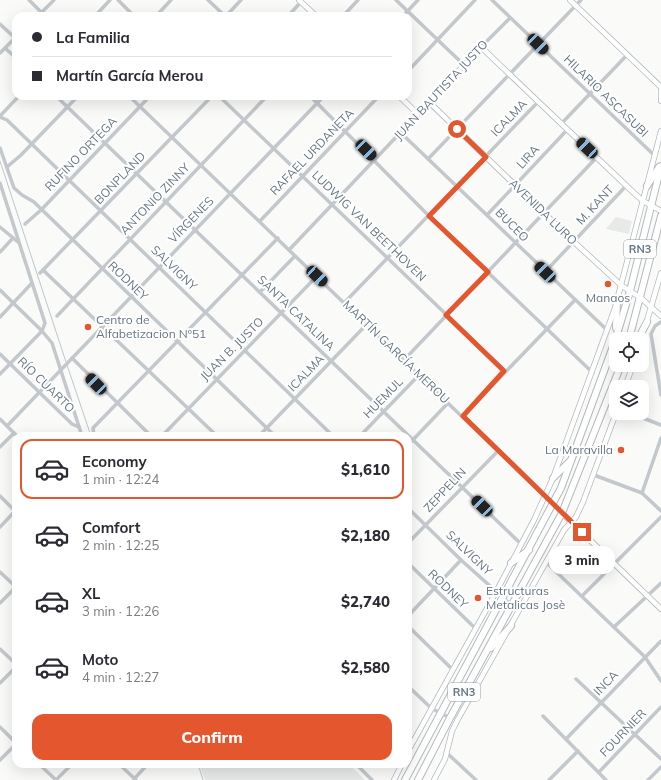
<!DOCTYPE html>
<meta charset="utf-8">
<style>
body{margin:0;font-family:Mulish,sans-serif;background:#f7f7f7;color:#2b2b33;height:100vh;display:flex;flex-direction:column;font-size:15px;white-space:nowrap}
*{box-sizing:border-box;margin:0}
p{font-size:13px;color:#7c7c81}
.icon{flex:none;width:22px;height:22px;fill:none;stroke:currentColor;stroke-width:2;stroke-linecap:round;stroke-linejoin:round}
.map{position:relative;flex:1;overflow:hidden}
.details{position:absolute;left:12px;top:432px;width:400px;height:336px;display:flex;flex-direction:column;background:#fff;border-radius:12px;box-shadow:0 4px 16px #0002}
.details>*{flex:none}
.banner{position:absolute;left:12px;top:12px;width:400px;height:88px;border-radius:12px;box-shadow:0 4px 16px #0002;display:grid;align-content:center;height:88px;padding:0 20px;background:#fff}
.fabs{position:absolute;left:609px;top:332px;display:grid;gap:8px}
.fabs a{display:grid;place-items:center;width:40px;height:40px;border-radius:8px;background:#fff;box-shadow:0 4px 16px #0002;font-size:20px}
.end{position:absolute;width:18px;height:18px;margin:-9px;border:5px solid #e4572e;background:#fff;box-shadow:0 0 0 2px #fff}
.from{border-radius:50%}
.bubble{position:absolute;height:28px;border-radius:12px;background:#fff;box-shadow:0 4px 16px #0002;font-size:13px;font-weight:800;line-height:28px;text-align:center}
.car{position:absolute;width:12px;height:24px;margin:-12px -6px;border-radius:5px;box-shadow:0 0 3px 1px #0007;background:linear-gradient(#222 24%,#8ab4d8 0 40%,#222 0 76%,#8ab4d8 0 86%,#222 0)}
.banner b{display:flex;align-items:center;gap:14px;height:38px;font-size:15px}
.banner b+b{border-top:1px solid #e1e1e2}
.banner i{width:10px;height:10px;background:#2b2b33}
ul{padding:7px 0 0;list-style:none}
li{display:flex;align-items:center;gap:12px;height:60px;margin:0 8px 6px;padding:0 12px;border:2px solid transparent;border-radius:12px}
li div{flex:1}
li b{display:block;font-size:15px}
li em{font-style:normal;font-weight:800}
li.selected{border-color:#e4572e}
li>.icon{width:36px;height:36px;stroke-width:1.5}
.button{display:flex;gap:8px;margin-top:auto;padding:8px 20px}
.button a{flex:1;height:46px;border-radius:12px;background:#e4572e;color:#fff;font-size:16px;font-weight:800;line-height:46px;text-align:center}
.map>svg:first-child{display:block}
</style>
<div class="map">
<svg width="661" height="780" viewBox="0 0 661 780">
<rect width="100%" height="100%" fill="#fafaf8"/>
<g fill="#e8e9e9">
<path d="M616,217l16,4 -3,13 -23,-5z"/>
<path d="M199,764h150l16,16h-160z"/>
</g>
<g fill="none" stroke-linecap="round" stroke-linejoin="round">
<g stroke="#bbc7cb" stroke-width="1">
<path d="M0,161l66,201"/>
<path d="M67,365l24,71"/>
<path d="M198,764l5,16"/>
</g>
<defs>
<g id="secondary">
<path d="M299,0l17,16"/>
<path d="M570,0l91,87"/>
<path d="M661,90v11"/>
<path d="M399,96l19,18 63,-67 153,146 9,8 18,10"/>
<path d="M429,102l145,140 48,44 19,12 20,18"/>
<path d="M646,324l15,-51"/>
<path d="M625,387l8,-22"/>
<path d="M562,513l99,96"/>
<path d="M408,751l88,-159 38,-72 19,-42 62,-170 46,-177"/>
<path d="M394,780l8,-16"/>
<path d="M434,780l11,-21 7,-28 6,-12 106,-189 12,-13 7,-15 33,-89"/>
</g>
<g id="highway">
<path d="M647,186l12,-19"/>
<path d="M616,328l1,-26"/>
<path d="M629,339l32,-123"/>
<path d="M638,339l9,-17"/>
<path d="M553,478l18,-18"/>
<path d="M511,563l18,-13"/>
<path d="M491,648l20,-22"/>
<path d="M405,780l156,-292 54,-147 15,-50 31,-125"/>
<path d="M418,780l32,-62 112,-205 59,-148"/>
</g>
</defs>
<use href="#secondary" stroke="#b3babf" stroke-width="6"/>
<use href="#highway" stroke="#b4b9bd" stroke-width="8"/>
<g stroke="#c3c8cc" stroke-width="3.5">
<path d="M29,0l16,16"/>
<path d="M118,0l16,16"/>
<path d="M208,0l17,16"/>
<path d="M396,0l68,65"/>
<path d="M492,0l163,156"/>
<path d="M38,16l16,-16"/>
<path d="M95,16l15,-16"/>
<path d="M156,16l15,-16"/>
<path d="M226,16l15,-16"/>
<path d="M288,16l13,-14"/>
<path d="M343,16l15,-16"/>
<path d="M403,16l15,-16"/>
<path d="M0,24l15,14"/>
<path d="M481,47l29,-29"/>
<path d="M5,48l11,10"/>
<path d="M0,53l16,-16"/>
<path d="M408,71l67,-71"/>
<path d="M56,96l465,448"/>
<path d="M129,96l433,417"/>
<path d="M219,96l286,275"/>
<path d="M310,96l119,120 164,157"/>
<path d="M0,116l19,-20"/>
<path d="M0,117l7,3 326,316"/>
<path d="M561,124l66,-69"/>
<path d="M401,133l207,198"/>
<path d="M0,148l14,40 8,7 12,7 241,234"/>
<path d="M428,159l153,-159"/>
<path d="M7,167l14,-12 57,-59"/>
<path d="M0,183l45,140 -3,8 -42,43"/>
<path d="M487,215l80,-85"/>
<path d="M260,221l119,-125"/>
<path d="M25,224l16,-14 109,-114"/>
<path d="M0,227l18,15"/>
<path d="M289,250l129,-136"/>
<path d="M0,252l13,-14"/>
<path d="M43,270l174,166"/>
<path d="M545,272l81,-86"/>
<path d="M40,273l172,-177"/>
<path d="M0,290l42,41 10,12 30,93"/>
<path d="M260,292l35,-36"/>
<path d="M345,302l193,-200"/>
<path d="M57,316l210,-220"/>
<path d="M0,317l32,-34"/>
<path d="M661,322l-6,4 -4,8 10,61"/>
<path d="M0,354l72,70 7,3"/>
<path d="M72,358l79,78"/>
<path d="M404,360l193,-203"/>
<path d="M630,413l31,12"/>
<path d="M463,416l112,-116"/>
<path d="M0,419l17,17"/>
<path d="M7,426l317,-330"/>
<path d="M94,436l-1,-8 185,-190"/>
<path d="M162,436l155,-160"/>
<path d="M259,436l108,-112"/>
<path d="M360,436l59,-61"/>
<path d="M408,445l40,-42"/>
<path d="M0,447l14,-14"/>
<path d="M594,475l48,18 19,18"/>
<path d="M642,493l19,-55"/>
<path d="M0,496l16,16"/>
<path d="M408,508l53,52 57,51"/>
<path d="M0,527l16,-17"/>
<path d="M408,543l90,-92"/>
<path d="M408,563l67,65"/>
<path d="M547,563l98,94 16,24"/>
<path d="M0,572l16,15"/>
<path d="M582,596l79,-79"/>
<path d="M0,603l16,-16"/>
<path d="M408,616l53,-56"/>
<path d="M408,626l44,43"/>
<path d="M614,627l47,-44"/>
<path d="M0,649l16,15"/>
<path d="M576,679l85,80"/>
<path d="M0,683l16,-16"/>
<path d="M408,686l23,22 19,10"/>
<path d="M543,716l63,64"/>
<path d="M0,727l16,16"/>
<path d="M566,739l95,-98"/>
<path d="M447,753l29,27"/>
<path d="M0,760l16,-16"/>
<path d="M39,764l17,16 16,-16"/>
<path d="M119,764l17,16"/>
<path d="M356,764l16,16"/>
<path d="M599,772l62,-65"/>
<path d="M134,779l14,-15"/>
<path d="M549,780l29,-29"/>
<path d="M648,780l13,-13"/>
</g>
<use href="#secondary" stroke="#fff" stroke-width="4.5"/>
<use href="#highway" stroke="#fff" stroke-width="6"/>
</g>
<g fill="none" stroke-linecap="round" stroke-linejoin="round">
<path stroke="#e4572e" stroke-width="5" d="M457,129l29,28 -57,59 59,56 -42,43 58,56 -41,45 119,116"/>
</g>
<g fill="#e4572e" stroke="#fff" stroke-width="1.5">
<circle cx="608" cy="284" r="4"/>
<circle cx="88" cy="327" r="4"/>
<circle cx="621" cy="450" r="4"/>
<circle cx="478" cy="598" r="4"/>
</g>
<g text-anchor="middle" stroke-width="4" stroke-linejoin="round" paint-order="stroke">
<g fill="#fff" stroke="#939fa8" stroke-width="1">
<rect x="624" y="240" width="32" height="18" rx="3"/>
<rect x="448" y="683" width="32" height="18" rx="3"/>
</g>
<g font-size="11" font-weight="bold" fill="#657683">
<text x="640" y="253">RN3</text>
<text x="464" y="696">RN3</text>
</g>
<g font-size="12" fill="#657683" stroke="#fff">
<text transform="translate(441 90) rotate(-47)" y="4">JUAN BAUTISTA JUSTO</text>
<text transform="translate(606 96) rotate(44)" y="4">HILARIO ASCASUBI</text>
<text transform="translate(509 118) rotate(-46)" y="4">ICALMA</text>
<text transform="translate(312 152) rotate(-46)" y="4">RAFAEL URDANETA</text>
<text transform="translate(81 154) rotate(-46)" y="4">RUFINO ORTEGA</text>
<text transform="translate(528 157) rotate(-48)" y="4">LIRA</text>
<text transform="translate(120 178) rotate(-46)" y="4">BONPLAND</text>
<text transform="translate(155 199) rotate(-46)" y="4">ANTONIO ZINNY</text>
<text transform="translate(595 205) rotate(-47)" y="4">M. KANT</text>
<text transform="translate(543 212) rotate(44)" y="4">AVENIDA LURO</text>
<text transform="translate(191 220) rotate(-46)" y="4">VÍRGENES</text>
<text transform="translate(512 225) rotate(45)" y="4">BUCEO</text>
<text transform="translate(369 226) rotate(44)" y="4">LUDWIG VAN BEETHOVEN</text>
<text transform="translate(174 268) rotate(44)" y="4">SALVIGNY</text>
<text transform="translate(128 281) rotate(44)" y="4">RODNEY</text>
<text transform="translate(296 313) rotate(44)" y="4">SANTA CATALINA</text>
<text transform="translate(232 349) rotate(-45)" y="4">JUAN B. JUSTO</text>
<text transform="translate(396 352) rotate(44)" y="4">MARTÍN GARCÍA MEROU</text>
<text transform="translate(306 373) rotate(-46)" y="4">ICALMA</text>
<text transform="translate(46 385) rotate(44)" y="4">RÍO CUARTO</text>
<text transform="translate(383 398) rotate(-46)" y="4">HUEMUL</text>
<text transform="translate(445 490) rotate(-47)" y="4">ZEPPELIN</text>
<text transform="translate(469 553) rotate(44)" y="4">SALVIGNY</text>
<text transform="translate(448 589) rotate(44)" y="4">RODNEY</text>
<text transform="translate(606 683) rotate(-46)" y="4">INCA</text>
<text transform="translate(623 733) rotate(-46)" y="4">FOURNIER</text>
</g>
<g font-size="12" fill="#657683" stroke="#fff" text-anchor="start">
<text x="608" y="302" text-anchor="middle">Manaos</text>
<text x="96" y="324">Centro de<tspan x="96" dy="14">Alfabetizacion Nº51</tspan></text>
<text x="613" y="454" text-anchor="end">La Maravilla</text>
<text x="486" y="595">Estructuras<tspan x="486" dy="14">Metalicas Josè</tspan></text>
</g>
</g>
</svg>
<div class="fabs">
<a><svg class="icon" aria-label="locate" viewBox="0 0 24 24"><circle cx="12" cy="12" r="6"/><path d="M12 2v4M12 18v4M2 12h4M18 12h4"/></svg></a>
<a><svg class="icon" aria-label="layers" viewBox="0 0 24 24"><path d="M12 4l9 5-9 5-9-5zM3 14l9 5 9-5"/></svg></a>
</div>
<i class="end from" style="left:457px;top:129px"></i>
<i class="end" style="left:582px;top:532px"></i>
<div class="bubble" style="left:549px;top:546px;width:66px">3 min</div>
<i class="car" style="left:538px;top:44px;rotate:134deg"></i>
<i class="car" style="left:587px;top:148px;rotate:313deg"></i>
<i class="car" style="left:366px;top:150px;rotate:135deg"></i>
<i class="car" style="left:545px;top:272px;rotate:314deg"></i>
<i class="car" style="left:317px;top:276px;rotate:133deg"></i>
<i class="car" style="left:96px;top:384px;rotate:315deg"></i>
<i class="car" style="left:482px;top:506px;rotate:314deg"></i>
<div class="banner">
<b><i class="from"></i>La Familia</b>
<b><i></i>Martín García Merou</b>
</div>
<section class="details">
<ul>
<li class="selected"><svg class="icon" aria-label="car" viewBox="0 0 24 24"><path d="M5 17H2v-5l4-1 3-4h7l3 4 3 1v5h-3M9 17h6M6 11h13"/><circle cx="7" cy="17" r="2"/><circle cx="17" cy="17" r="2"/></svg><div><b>Economy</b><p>1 min · 12:24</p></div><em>$1,610</em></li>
<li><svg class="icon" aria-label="car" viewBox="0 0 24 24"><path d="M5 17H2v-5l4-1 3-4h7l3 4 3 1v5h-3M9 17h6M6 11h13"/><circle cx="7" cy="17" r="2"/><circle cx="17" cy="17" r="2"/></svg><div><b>Comfort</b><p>2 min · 12:25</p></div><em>$2,180</em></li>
<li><svg class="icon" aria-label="car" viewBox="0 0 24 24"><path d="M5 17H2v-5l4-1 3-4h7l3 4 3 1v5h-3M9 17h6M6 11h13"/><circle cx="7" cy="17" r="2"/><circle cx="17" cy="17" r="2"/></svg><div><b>XL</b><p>3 min · 12:26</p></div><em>$2,740</em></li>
<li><svg class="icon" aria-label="car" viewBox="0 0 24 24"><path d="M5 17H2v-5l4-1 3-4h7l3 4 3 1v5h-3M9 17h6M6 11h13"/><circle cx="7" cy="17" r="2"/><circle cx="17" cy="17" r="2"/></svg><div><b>Moto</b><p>4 min · 12:27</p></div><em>$2,580</em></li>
</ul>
<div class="button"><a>Confirm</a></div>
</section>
</div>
